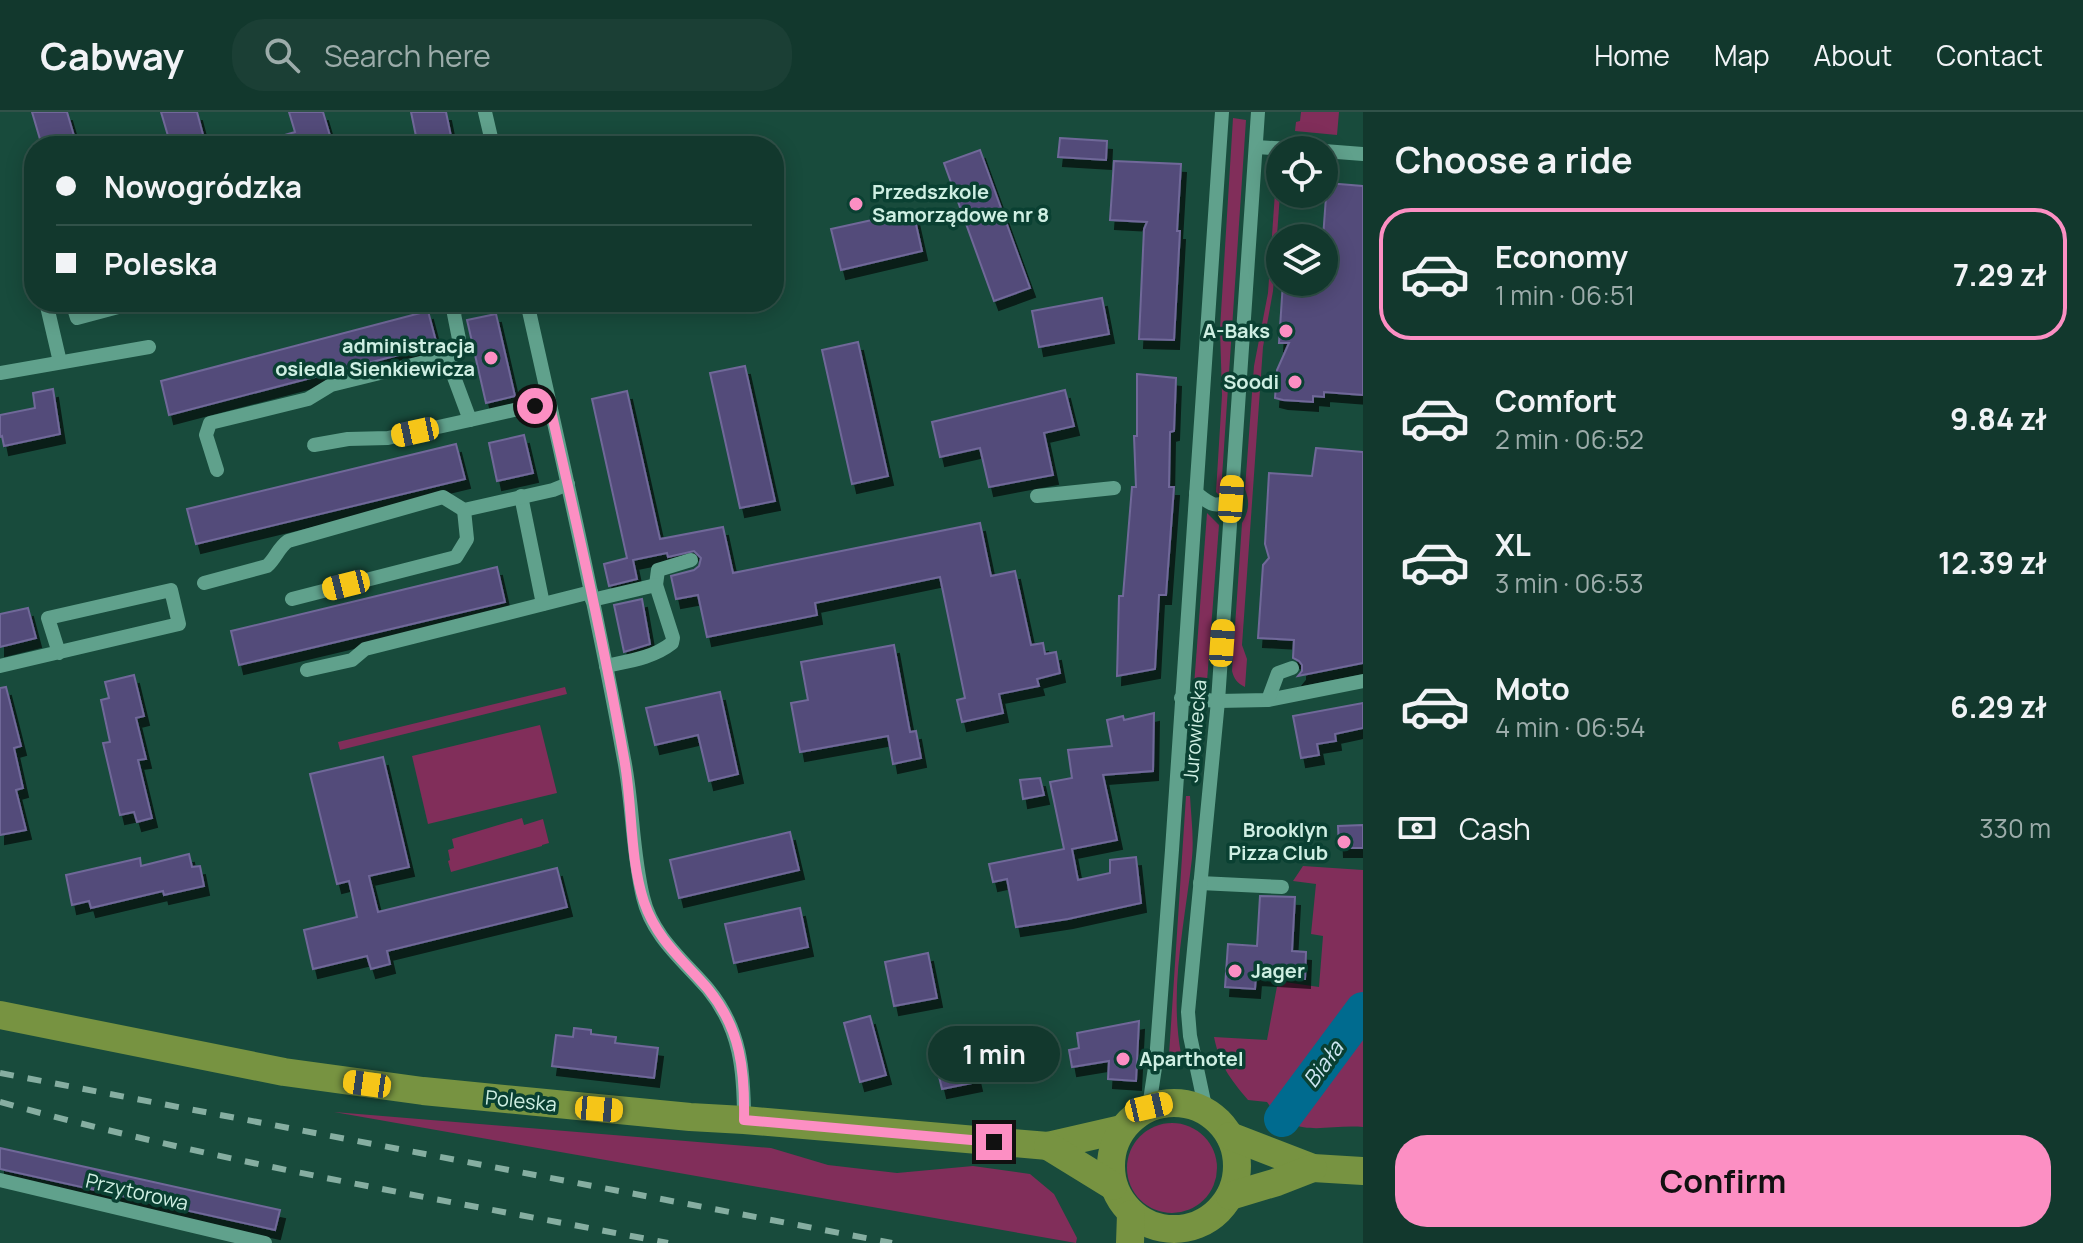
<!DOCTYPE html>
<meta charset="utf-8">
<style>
body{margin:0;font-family:Manrope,sans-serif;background:#1b3f35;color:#f1f3f6;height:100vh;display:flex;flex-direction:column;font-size:30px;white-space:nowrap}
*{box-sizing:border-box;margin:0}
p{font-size:26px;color:#9cacaa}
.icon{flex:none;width:44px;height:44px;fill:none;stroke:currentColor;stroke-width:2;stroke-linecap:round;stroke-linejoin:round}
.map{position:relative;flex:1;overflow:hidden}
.side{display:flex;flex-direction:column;background:#12382d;width:720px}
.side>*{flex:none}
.guide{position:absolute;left:24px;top:24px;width:760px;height:176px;border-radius:32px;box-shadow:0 4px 20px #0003,0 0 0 2px #315249;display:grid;align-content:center;height:176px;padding:0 32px;background:#12382d}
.fabs{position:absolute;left:1266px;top:24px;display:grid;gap:16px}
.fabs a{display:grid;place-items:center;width:72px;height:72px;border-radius:50%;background:#12382d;box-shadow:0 4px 20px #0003,0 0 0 2px #315249;font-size:40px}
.end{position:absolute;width:36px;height:36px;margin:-18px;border:10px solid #fc8fc3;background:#111;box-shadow:0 0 0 4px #111}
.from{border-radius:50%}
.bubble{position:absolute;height:56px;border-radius:28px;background:#12382d;box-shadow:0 4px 20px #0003,0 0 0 2px #315249;font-size:26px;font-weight:700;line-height:56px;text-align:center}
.car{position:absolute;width:24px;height:48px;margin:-24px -12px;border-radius:10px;box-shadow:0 0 6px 2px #0007;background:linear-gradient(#f5c518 24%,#345 0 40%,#f5c518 0 76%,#345 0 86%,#f5c518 0)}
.guide b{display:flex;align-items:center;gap:28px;height:76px;font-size:30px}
.guide b+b{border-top:2px solid #315249}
.guide i{width:20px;height:20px;background:#f1f3f6}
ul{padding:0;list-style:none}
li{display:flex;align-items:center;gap:24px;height:132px;margin:0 16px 12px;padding:0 16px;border:4px solid transparent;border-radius:32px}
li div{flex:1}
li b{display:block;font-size:30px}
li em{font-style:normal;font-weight:700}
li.selected{border-color:#fc8fc3}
li>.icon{width:72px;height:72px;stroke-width:1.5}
h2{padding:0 32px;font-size:36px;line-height:96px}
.pay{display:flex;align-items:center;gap:20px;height:88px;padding:0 32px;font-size:30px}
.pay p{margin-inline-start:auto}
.action{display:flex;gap:16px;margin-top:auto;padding:16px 32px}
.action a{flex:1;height:92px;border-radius:32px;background:#fc8fc3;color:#111;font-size:32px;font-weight:700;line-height:92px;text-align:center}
header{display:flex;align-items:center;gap:48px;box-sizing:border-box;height:112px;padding:0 40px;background:#12382d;border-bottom:2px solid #315249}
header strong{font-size:38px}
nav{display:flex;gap:44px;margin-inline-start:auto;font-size:28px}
.search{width:560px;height:72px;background:#1b3f35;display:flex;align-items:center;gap:20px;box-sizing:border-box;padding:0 28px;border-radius:32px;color:#9cacaa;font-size:30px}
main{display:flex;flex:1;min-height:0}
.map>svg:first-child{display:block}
</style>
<header>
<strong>Cabway</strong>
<div class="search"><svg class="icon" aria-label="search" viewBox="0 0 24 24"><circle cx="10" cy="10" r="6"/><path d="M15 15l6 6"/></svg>Search here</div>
<nav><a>Home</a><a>Map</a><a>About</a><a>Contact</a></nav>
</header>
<main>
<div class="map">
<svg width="1363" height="1131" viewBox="0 0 1363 1131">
<defs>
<filter id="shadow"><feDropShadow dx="5" dy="9" stdDeviation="0" flood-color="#0009"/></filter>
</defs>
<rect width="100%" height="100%" fill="#184b3c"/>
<g fill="#812e5a">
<path d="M1301,0h38l-2,23 -42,-4 1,-9 4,-1z"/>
<path d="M1233,6l13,2 -25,372 -2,3 -3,-3 6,-97 -2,-66z"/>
<path d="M1280,54v28l-7,97 -10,56 -21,298 5,14 -2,28c-8,-4 -11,-8 -13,-16l10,-148c7,-12 8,-21 3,-34l9,-123 14,-73 8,-115z"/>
<path d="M1207,401l12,12 -13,169 -12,-8z"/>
<path d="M565,575l2,7 -227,56 -2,-8z"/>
<path d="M540,613l17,68 -129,31 -16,-68z"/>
<path d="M1186,684h4c1,20 4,41 2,62 -7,64 -23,131 -11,196l-12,1z"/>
<path d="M522,706l2,7 19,-6 6,24 -7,2v1l-91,26 -3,-11 2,-1 -2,-10 6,-2 -2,-9z"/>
<path d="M1303,754l60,4v257c-40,-3 -69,14 -96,-25l-19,-2c-19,-23 -28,-34 -34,-63l53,3 11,-59 41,6 4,-51 -12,-2 5,-50 -23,-3z"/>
<path d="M334,1000l437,36 57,17 69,8 76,-7 57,8 24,20 23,44 -1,5z"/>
<circle cx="1172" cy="1056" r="45"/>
</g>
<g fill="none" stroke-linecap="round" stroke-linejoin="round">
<path stroke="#006b8f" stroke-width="36" d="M1282,1007l81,-109"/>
</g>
<g fill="#534c7a" stroke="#706899" stroke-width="2" filter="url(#shadow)">
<path d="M32,0h35l10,34h-35z"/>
<path d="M161,0h36l9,34h-35z"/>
<path d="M289,0h34l10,34h-72v-4l34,-10z"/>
<path d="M411,0h35l7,34h-35z"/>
<path d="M1060,26l47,3 -1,19 -48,-3z"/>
<path d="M980,38l50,138 -36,13 -50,-138z"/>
<path d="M1114,49l67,3 -4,67h3l-6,109 -35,-1 5,-110 3,-7 -37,-2z"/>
<path d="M1327,71l36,3v209l-39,-3v5l-11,-1v6l-30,-2 -8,-2 2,-28 12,-27h-10l4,-61h41l-1,-44z"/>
<path d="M913,99l9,40 -81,19 -10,-41z"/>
<path d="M1102,186l7,36 -70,13 -7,-36z"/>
<path d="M428,199l9,34 -268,70 -8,-34z"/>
<path d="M496,202l19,82 -29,7 -19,-83z"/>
<path d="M858,230l30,134 -36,8 -30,-134z"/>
<path d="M745,254l30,135 -35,7 -30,-135z"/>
<path d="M1137,262l39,4 -2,53 -4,1 -1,55h5l-8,108h-7l-4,74 -38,7 2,-80h4l9,-109h4l-2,-51h3z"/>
<path d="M53,277l7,45 -56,12 -2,-10 -2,1v-22l35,-7 -2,-15z"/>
<path d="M1065,278l9,36 -30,7 9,42 -64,12 -9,-39 -40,9 -8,-35z"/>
<path d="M627,279l33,148 63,-12 10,46 247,-50 11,53 24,-5 16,74 12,-2 2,11 11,-2 4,21 -23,6 2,7 -40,8 4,19 -41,9 -5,-22 8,-2 -25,-121 -125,26 2,12 -110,22 -9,-42 -22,4 -5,-23 23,-6 5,-4 2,-8 -7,-7 -26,6 -1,-4 -34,7 4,19 -28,7 -5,-22 23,-6 -35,-159z"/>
<path d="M524,323l9,38 -36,8 -8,-38z"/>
<path d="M456,332l9,35 -269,65 -9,-35z"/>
<path d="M1316,336l47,4v211l-65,13 4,-5v-6l-3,-4 -6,-3 1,-18 -36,-2 5,-73 6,-7 -4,-14 4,-71 43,3z"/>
<path d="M497,455l8,35 -266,63 -8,-34z"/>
<path d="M642,487l8,45 -26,8 -10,-47z"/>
<path d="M28,496l8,30 -36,9v-33z"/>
<path d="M894,533l16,87 6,-1 5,27 -28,6 -5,-28 -88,16 -9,-49 17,-3 -7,-38z"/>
<path d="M134,563l10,41 -8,2 10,41 -8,1 14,58 -15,4 -3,-10 -14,3 -17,-72 7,-1 -9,-42 8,-2 -4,-16z"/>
<path d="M6,575l15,59 -7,2 9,40 -7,2 10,40 -26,5v-147z"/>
<path d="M720,580l18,82 -29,7 -11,-46 -43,10 -9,-37z"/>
<path d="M1363,591v25l-28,6 1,7 -19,3 2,11 -18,3 -8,-42z"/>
<path d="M1154,601l-1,58 -50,4 14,65 -45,9 6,31 32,-7v-13l26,-3 5,46 -73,16 -52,8 -9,-48 -14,3 -4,-18 75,-15 -14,-67 22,-4 -4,-28 44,-4 -5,-26 16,-4 1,4z"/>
<path d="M383,645l26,110 -40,9 9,36 179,-44 10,39 -180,44 3,13 -19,5 -4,-13 -54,13 -9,-39 53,-13 -8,-36 -12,3 -27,-110z"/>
<path d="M1040,666l4,17 -21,4 -3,-19z"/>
<path d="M1363,713v23h-24l-1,-22z"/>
<path d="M790,720l9,38 -120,28 -9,-38z"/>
<path d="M189,742l3,13 8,-1 4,20 -40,9 -1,-4 -72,17 -2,-7 -17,4 -6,-30 74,-17 1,8z"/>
<path d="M1260,784l35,1 -3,54 14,1 -1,27 -49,-3 -1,13 -30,-2 3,-43 29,2z"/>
<path d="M800,796l8,39 -74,16 -9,-39z"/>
<path d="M928,841l9,45 -43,8 -9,-44z"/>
<path d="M870,904l16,59 -26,7 -16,-59z"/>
<path d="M1139,909l-3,60 -28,-2 1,-18 -37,6 -3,-17 10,-2 -2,-15z"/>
<path d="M574,916l17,2v4l25,3 -1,6 43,5 -4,30 -102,-12 4,-31 17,2z"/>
<path d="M972,949l5,21 -35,7 -5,-21z"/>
<path d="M0,1036l280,62 -5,20 -275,-61z"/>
</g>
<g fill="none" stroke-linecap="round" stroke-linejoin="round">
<g stroke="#60a18c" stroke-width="14">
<path d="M485,0l8,34"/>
<path d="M1256,35l53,3"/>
<path d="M1324,39l39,3"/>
<path d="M46,190l14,60"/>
<path d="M72,190l5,16 60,-16"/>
<path d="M485,190l-32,7 7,35 -11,12 5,21 16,43 79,-18"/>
<path d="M527,190c34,152 69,304 97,457 9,45 8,92 19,138 9,39 40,63 65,92 33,40 36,82 36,131"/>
<path d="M0,261l149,-26"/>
<path d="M314,333l34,-6 40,-1 82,-18"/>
<path d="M217,358l-11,-35 4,-12 98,-24 23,-14 118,-29"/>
<path d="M1196,381c13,10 19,17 35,6"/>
<path d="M521,384l22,108"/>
<path d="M1037,384l77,-8"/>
<path d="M204,471l63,-17c9,-8 11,-18 21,-25l155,-44 21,13 89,-20 15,-6"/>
<path d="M656,473l2,-15 33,-10"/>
<path d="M292,487l164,-42 11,-18 -3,-29"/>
<path d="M592,488l64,-15 17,53 -1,5c-19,15 -43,18 -66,23"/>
<path d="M0,554l179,-42 -8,-34 -123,28 11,35"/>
<path d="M307,558l45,-10 13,-11 226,-57"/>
<path d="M1181,586l37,3 50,-1 95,-19"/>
<path d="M1268,588l10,-27 14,-5"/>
<path d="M1200,771l82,4"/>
<path d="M1149,995l7,-46 16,-211 50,-738"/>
<path d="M1206,999l-16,-75 -2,-24 30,-311 40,-589"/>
<path d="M0,1068l265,63"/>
</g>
<g stroke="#779341" stroke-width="28">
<path d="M0,903l284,57 139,19 267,26 54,3 304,26 74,-17"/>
<circle cx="1174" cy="1054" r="63"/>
<path d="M1230,1024l83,32 50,3"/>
<path d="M1048,1034l65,40"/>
<path d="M1230,1084l47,-14 36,-14"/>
<path d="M1130,1131l1,-29"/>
</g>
<g stroke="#86aea1" stroke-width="6" stroke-dasharray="14 14" stroke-linecap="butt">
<path d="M0,961l892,170"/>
<path d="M0,990c219,61 445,98 668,141"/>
</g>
</g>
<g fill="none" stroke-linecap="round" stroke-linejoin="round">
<path stroke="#fc8fc3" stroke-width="10" d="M535,294l14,-4c27,119 54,237 75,356 9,48 5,98 20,144 13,38 39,58 64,87 33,40 37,82 36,131l250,22"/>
</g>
<g fill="#fc8fc3" stroke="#0a4032" stroke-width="3">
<circle cx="856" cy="92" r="8"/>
<circle cx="1286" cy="219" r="8"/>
<circle cx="491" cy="246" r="8"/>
<circle cx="1295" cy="270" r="8"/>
<circle cx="1344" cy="730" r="8"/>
<circle cx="1235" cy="859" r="8"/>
<circle cx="1123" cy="947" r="8"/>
</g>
<g text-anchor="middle" stroke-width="7" stroke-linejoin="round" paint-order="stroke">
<g font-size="20" font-weight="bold" fill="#cfefe3" stroke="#0a4032" text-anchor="end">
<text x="872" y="87" text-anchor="start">Przedszkole<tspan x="872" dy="23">Samorządowe nr 8</tspan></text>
<text x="1270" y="226">A-Baks</text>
<text x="475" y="241">administracja<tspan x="475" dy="23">osiedla Sienkiewicza</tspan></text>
<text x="1279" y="277">Soodi</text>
<text x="1328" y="725">Brooklyn<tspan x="1328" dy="23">Pizza Club</tspan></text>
<text x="1251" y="866" text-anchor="start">Jager</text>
<text x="1139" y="954" text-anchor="start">Aparthotel</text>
</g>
<g font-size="20" fill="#cfefe3" stroke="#0a4032">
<text transform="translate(1195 619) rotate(-85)" y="7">Jurowiecka</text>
<text transform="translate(521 989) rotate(6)" y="7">Poleska</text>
<text transform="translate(137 1080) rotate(13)" y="7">Przytorowa</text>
</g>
<g font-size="22" font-style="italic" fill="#cee6f2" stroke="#0a4032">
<text transform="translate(1323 952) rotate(-54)" y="8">Biała</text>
</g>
</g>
</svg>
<div class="fabs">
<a><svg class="icon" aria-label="locate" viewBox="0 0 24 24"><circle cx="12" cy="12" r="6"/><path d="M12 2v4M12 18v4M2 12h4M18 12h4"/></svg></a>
<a><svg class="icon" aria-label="layers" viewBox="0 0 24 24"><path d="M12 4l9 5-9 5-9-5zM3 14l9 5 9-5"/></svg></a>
</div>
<i class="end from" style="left:535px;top:294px"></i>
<i class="end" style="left:994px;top:1030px"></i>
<div class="bubble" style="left:928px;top:914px;width:132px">1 min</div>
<i class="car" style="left:415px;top:320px;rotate:258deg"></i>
<i class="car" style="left:1231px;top:387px;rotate:4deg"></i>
<i class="car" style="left:346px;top:473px;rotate:256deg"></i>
<i class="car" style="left:1222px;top:531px;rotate:4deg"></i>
<i class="car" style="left:367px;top:972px;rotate:278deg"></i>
<i class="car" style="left:1149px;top:995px;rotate:77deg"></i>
<i class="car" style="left:599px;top:997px;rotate:95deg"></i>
<div class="guide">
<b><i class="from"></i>Nowogródzka</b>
<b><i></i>Poleska</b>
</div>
</div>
<section class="side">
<h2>Choose a ride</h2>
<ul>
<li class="selected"><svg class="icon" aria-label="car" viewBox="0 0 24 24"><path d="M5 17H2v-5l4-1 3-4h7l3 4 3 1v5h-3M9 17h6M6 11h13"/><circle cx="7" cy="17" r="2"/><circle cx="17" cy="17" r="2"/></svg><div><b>Economy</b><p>1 min · 06:51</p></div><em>7.29 zł</em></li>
<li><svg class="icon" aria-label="car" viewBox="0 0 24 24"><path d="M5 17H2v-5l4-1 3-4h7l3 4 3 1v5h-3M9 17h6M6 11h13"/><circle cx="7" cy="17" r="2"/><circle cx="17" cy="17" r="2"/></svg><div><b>Comfort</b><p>2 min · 06:52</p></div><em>9.84 zł</em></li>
<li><svg class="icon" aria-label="car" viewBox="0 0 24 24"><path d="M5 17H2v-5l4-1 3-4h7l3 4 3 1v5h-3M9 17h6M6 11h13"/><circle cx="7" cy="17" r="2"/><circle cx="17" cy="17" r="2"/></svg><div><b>XL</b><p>3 min · 06:53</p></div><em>12.39 zł</em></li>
<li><svg class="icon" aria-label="car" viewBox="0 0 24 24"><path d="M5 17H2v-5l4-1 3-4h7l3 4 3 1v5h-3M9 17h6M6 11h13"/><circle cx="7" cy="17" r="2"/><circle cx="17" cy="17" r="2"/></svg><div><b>Moto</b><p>4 min · 06:54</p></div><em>6.29 zł</em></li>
</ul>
<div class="pay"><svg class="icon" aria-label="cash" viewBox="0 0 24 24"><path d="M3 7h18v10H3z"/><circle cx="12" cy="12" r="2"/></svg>Cash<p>330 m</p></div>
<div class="action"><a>Confirm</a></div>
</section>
</main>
